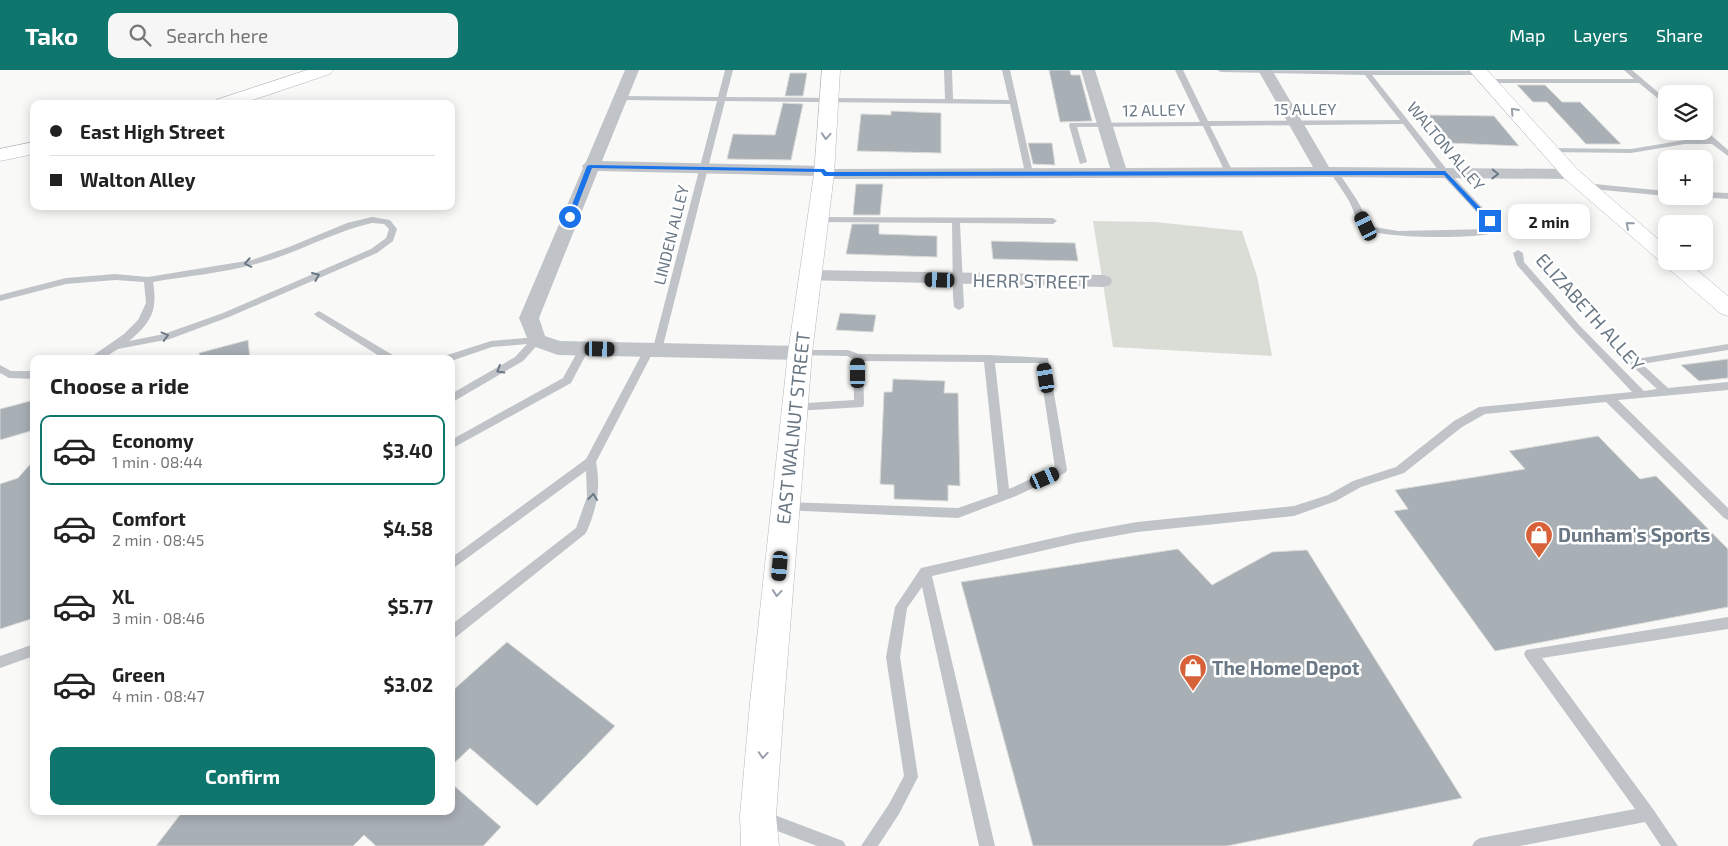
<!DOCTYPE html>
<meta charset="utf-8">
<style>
body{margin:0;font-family:"Exo 2",sans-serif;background:#f6f6f6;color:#222;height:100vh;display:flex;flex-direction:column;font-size:19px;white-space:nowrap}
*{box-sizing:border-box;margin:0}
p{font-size:16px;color:#767676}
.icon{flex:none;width:28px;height:28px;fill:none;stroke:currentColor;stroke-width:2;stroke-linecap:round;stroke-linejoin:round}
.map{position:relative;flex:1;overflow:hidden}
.details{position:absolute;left:30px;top:285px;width:425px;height:460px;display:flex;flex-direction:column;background:#fff;border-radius:10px;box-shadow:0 2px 12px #0003}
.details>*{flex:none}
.hud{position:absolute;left:30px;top:30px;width:425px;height:110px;border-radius:10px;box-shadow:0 2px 12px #0003;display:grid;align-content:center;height:110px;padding:0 20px;background:#fff}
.controls{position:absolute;left:1658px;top:15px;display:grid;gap:10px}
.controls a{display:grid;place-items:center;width:55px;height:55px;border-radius:10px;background:#fff;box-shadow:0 2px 12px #0003;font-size:25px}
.end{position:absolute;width:22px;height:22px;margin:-11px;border:6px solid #1a73e8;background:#fff;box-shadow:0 0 0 2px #fff}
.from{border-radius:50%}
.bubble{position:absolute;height:35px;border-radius:10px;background:#fff;box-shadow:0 2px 12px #0003;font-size:16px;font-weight:700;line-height:35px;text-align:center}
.car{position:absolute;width:15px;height:30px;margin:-15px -8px;border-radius:6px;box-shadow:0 0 4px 1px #0007;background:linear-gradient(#222 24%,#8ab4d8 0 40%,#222 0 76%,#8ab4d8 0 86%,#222 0)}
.hud b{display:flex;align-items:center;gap:18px;height:48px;font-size:19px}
.hud b+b{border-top:1px solid #e0e0e0}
.hud i{width:12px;height:12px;background:#222}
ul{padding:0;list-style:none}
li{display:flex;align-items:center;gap:15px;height:70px;margin:0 10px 8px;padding:0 10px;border:2px solid transparent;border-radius:10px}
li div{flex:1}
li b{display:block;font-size:19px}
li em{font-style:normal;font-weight:700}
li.active{border-color:#0f766e}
li>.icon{width:45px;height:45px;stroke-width:1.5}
h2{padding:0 20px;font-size:22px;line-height:60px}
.cta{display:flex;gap:10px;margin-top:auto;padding:10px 20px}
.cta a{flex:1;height:58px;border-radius:10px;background:#0f766e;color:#fff;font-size:20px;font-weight:700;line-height:58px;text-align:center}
header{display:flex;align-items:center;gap:30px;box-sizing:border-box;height:70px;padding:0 25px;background:#0f766e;color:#fff}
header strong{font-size:24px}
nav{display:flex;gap:28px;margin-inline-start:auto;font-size:18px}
.search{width:350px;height:45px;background:#f6f6f6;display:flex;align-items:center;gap:12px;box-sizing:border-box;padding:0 18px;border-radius:10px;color:#767676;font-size:19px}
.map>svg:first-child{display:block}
</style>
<header>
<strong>Tako</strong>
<div class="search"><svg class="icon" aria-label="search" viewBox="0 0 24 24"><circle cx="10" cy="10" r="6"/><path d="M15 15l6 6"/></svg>Search here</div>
<nav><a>Map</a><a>Layers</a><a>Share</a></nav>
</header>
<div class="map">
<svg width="1728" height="776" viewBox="0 0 1728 776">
<rect width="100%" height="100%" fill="#f9f9f7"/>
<path fill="#d9ddd6" d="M1093,151l62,1 87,9 15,45 15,80 -159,-9z"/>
<g fill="#a8afb5" stroke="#dbdbd9">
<path d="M1049,0h21l1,5h9l12,46 -32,1z"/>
<path d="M790,3h17l-4,23h-18z"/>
<path d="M1517,15h28l17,17h18l41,42h-35l-39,-42h-14z"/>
<path d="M783,33l20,1 -12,56 -64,-1 6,-25 42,1z"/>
<path d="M891,41l50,2v40l-84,-2 4,-37 30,1z"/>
<path d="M1428,45l66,1 25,30 -70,-3z"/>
<path d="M1028,73h24l3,22 -22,-1z"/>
<path d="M856,114h27l-3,31h-27z"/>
<path d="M852,154h27v10l58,2v21l-91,-3z"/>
<path d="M991,171l84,2 3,18 -85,-2z"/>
<path d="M840,243l36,2 -3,17 -37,-2z"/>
<path d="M248,270l2,19h-50l-1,-6z"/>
<path d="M1728,289v19l-29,3 -18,-16z"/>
<path d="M893,309l52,2 -1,12h14l2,93 -12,-1v16l-54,-2v-14l-14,-1 4,-92h8z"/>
<path d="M34,330v30l-34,10v-31z"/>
<path d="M1598,366l42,43 16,-3 72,73v58l-233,44 -101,-140 14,-2 -13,-19 130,-21 -16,-18z"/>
<path d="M34,390v158l-34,11v-145l18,-6z"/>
<path d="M1178,479l34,36 60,-33 35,-2 155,248 -235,48h-194l-72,-264z"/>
<path d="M507,572l108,84 -78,80 -67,-58 -19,18v-74z"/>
<path d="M451,713l50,44 -18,19h-107l-12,-11 -11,11h-197l27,-35h268z"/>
</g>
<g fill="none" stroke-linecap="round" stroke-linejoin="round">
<defs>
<g id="secondary">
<path d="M307,0h26l-3,4 -89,30h-28l3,-4z"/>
<path d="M34,72v12l-34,7v-12z"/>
</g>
<g id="highway">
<path d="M822,0h18l-6,104 -22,179 -28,350 -8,113 3,30h-38l-1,-30 10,-113 38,-350 26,-179z"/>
<path d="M1469,0h18l91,100 88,76v15h20l42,35v20l-8,-3 -156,-135z"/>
</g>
</defs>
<use href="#secondary" stroke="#b3b8bd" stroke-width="1"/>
<use href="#highway" stroke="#b4b8bb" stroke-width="1"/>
<g fill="#c0c4c8" fill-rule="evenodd">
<path d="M725,0h8l-7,27 219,2 -1,-29h8l1,29 56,1 -7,-30h8l23,103 -4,2 -4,-2 -15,-69 -285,-3 -63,249 -5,3 -4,-1 -57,110c5,26 1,45 -9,69l-2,3 -129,103 -5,2v-14l125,-97 11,-31 -1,-26 -135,99v-12l135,-99 58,-109 5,-3 4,1 64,-247 -97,-1 -4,-2 4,-2 98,1z"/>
<path d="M1175,0h8l25,51 192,-1 -35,-45 -144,-3 -4,-2 266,1 1,2 -4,2h-108l76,96 45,48 5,12c-11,9 -123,8 -135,-3 -7,-6 -10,-20 -14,-27 -6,-10 -13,-20 -19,-29l1,-2h6l20,30 13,24 5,3 23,4 92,-2 -4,-7 -44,-47 -39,-51 -193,2 23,46 -4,2 -4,-2 -22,-46 -126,1 10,35 -7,2 -11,-39 1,-2 130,-1z"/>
<path d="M1624,0h8l34,29v6l-27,-22h-151l-4,-2 4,-2h146z"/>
<path d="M1704,59l24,21v6l-16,-12h-27l-54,9 -82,-1 -4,-2 4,-2 82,1 54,-9h21l-9,-9h7z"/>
<path d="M1584,113l82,8 1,5 -86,-8 -1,-2z"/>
<path d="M1704,122l24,1v6l-27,-2 3,-1z"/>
<path d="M372,147l18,3 7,9 -4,12 -16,12 -148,64 -59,22 -52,10 -16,10h-14l36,-25 14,-14 8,-17 -2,-21 -29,-2 -49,4 -66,17v-6l66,-17 49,-4 33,3 104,-17 37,-13 58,-24zM372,153l12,1 5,5 -3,9 -15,11 -148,64 -59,21 -35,7c22,-18 29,-31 24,-59 34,-6 70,-9 103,-18 40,-10 76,-32 116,-41z"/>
<path d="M817,147l236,1 4,3 -4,3 -93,-1 4,84 -5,3 -5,-3 -1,-11 -1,-73 -138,-1v-4z"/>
<path d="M1518,180l5,3 1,9 56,64 64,65 13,-2 -27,-25 -1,-2 1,-2 98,-16v6l-86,14 26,24 60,-6v8l-110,10 110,108v12l-4,-2 -118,-116 -121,12 -23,13 -58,46 -43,14 -25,14 -42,15 -157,16 -61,11 -144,33 63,270h-16l-57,-259 -15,21 -7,49 18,120 -19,37 -21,32h-17l28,-42 15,-28 -18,-119 9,-50 26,-39 155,-35 61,-11 157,-16 34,-11 25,-14 43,-14 58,-46 25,-14 153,-15 -58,-62 -57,-65 -4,-12z"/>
<path d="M319,241l77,46 1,2h-13l-68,-43 -2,-2z"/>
<path d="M537,267l5,3 -19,21 -72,42v-9l64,-37 12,-13 -35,3 -41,14v-2h-11l1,-2 50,-16z"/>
<path d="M584,276l5,3 -18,34 -120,66v-9l112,-62 17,-31z"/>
<path d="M800,280h48l11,4 130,1 59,3 19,112 -2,3 -49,23 -58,22 -177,-8 -2,-3 2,-3 4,-2 173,6 40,-14 -14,-132 -121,-1 1,43 -1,3 -68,4 -4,-1 -1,-3 1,-3 63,-4 -1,-41 -6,-3 -51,-1 -1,-2zM995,293h44l16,105 -46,21z"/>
<path d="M0,295l11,6h23v8l-25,-1 -9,-5z"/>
<path d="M1728,547v12l-186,29 111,151 25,37h-17l-16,-24 -125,24h-48l3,-5 5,-3 155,-29 -109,-151 -2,-4 2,-4z"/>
<path d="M34,574v12l-34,12v-12z"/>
<path d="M764,741l79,30 3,5h-29l-58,-22 -3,-5 3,-5z"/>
</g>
<g fill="#c0c4c8" fill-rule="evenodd">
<path d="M625,0h14l-37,91 222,5 7,3 279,-1 -29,-98h14l31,98 187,-1 -55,-97h14l57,97 242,2 6,2 2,3 -2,3 -6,2 -247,-2 -500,2 -7,-3 -219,-5 -59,147 6,18 15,5 240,5 7,2 3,5 -3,5 -7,2 -242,-5 -28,-10 -11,-27 64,-150 -1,-2 4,-4z"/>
<path d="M809,200l294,5 7,2 2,4 -2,4 -7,2 -301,-7 -2,-4 2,-4z"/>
</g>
<use href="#secondary" fill="#fff" fill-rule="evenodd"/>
<use href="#highway" fill="#fff" fill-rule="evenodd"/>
</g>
<defs><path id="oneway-chevron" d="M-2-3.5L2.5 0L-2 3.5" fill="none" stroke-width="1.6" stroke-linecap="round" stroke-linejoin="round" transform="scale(1.25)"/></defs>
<g stroke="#97a0aa">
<use href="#oneway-chevron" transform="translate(1514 41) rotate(-132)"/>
<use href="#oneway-chevron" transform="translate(826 66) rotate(94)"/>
<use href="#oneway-chevron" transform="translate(1629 155) rotate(-139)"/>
<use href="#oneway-chevron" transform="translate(777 523) rotate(95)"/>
<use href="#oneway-chevron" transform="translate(763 685) rotate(94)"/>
</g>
<g stroke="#6a7885">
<use href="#oneway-chevron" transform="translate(1495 104) rotate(1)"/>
<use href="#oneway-chevron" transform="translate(248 193) rotate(169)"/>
<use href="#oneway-chevron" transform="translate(316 206) rotate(-23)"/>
<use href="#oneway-chevron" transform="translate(165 266) rotate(-15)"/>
<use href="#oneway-chevron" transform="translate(500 300) rotate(149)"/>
<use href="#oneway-chevron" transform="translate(593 427) rotate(-83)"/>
</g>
<path fill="#1a73e8" d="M590,95l234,4 3,3 618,-1 48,50 -5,2 -44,-48 -620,1 -3,-4 -229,-4 -19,49 -6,1 20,-52z"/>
<defs>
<symbol id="shop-pin" viewBox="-11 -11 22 30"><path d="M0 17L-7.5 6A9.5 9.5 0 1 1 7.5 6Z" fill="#d76239" stroke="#fff"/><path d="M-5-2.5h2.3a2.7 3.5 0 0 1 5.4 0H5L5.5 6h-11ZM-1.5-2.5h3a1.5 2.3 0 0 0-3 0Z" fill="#fff"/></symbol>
</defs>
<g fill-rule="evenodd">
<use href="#shop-pin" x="1523" y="449" width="32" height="43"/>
<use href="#shop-pin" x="1177" y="582" width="32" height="43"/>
</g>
<g text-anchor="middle" stroke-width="5" stroke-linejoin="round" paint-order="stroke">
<g font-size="16" fill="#6a7885" stroke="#fff">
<text x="1305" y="45">15 ALLEY</text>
<text transform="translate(1154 40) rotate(-1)" y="6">12 ALLEY</text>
<text transform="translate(1446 76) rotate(50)" y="6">WALTON ALLEY</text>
<text transform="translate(671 165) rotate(-76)" y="6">LINDEN ALLEY</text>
</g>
<g font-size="19" fill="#6a7885" stroke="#fff">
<text transform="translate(1031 211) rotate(1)" y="7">HERR STREET</text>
<text transform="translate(1590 242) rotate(48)" y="7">ELIZABETH ALLEY</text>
<text transform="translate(793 358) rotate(-84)" y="7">EAST WALNUT STREET</text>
</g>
<g font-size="19" font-weight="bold" fill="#6a7885" stroke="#fff" text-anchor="start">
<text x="1558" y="472">Dunham's Sports</text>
<text x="1212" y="605">The Home Depot</text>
</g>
</g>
</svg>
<div class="controls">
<a><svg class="icon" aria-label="layers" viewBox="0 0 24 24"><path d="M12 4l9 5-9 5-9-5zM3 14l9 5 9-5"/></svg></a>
<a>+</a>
<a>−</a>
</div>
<i class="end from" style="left:570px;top:147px"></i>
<i class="end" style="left:1490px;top:151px"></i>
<div class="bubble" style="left:1508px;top:134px;width:82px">2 min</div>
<i class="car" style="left:1366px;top:156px;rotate:334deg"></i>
<i class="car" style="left:940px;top:210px;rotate:272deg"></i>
<i class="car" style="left:600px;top:279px;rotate:91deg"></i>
<i class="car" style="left:858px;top:303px;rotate:0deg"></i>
<i class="car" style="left:1046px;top:308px;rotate:351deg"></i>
<i class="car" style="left:1045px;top:408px;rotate:66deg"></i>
<i class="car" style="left:780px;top:496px;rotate:185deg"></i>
<div class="hud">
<b><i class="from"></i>East High Street</b>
<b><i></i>Walton Alley</b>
</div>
<section class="details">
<h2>Choose a ride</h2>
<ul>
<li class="active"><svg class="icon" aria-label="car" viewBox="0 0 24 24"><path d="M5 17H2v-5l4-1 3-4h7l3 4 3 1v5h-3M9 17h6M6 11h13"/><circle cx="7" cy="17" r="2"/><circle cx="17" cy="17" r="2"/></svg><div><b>Economy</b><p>1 min · 08:44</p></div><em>$3.40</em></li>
<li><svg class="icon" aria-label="car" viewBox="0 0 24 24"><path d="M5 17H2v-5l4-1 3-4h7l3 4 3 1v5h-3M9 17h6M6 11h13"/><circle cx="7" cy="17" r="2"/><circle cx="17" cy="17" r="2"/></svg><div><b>Comfort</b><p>2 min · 08:45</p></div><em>$4.58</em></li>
<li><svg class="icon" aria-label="car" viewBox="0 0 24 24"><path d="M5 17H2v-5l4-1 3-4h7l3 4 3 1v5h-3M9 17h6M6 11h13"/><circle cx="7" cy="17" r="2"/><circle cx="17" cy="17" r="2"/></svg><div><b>XL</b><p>3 min · 08:46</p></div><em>$5.77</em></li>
<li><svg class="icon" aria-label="car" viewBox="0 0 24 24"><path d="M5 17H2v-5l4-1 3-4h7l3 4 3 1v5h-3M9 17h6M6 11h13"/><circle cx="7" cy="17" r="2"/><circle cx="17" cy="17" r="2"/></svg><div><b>Green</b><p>4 min · 08:47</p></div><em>$3.02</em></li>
</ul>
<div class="cta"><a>Confirm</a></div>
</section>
</div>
